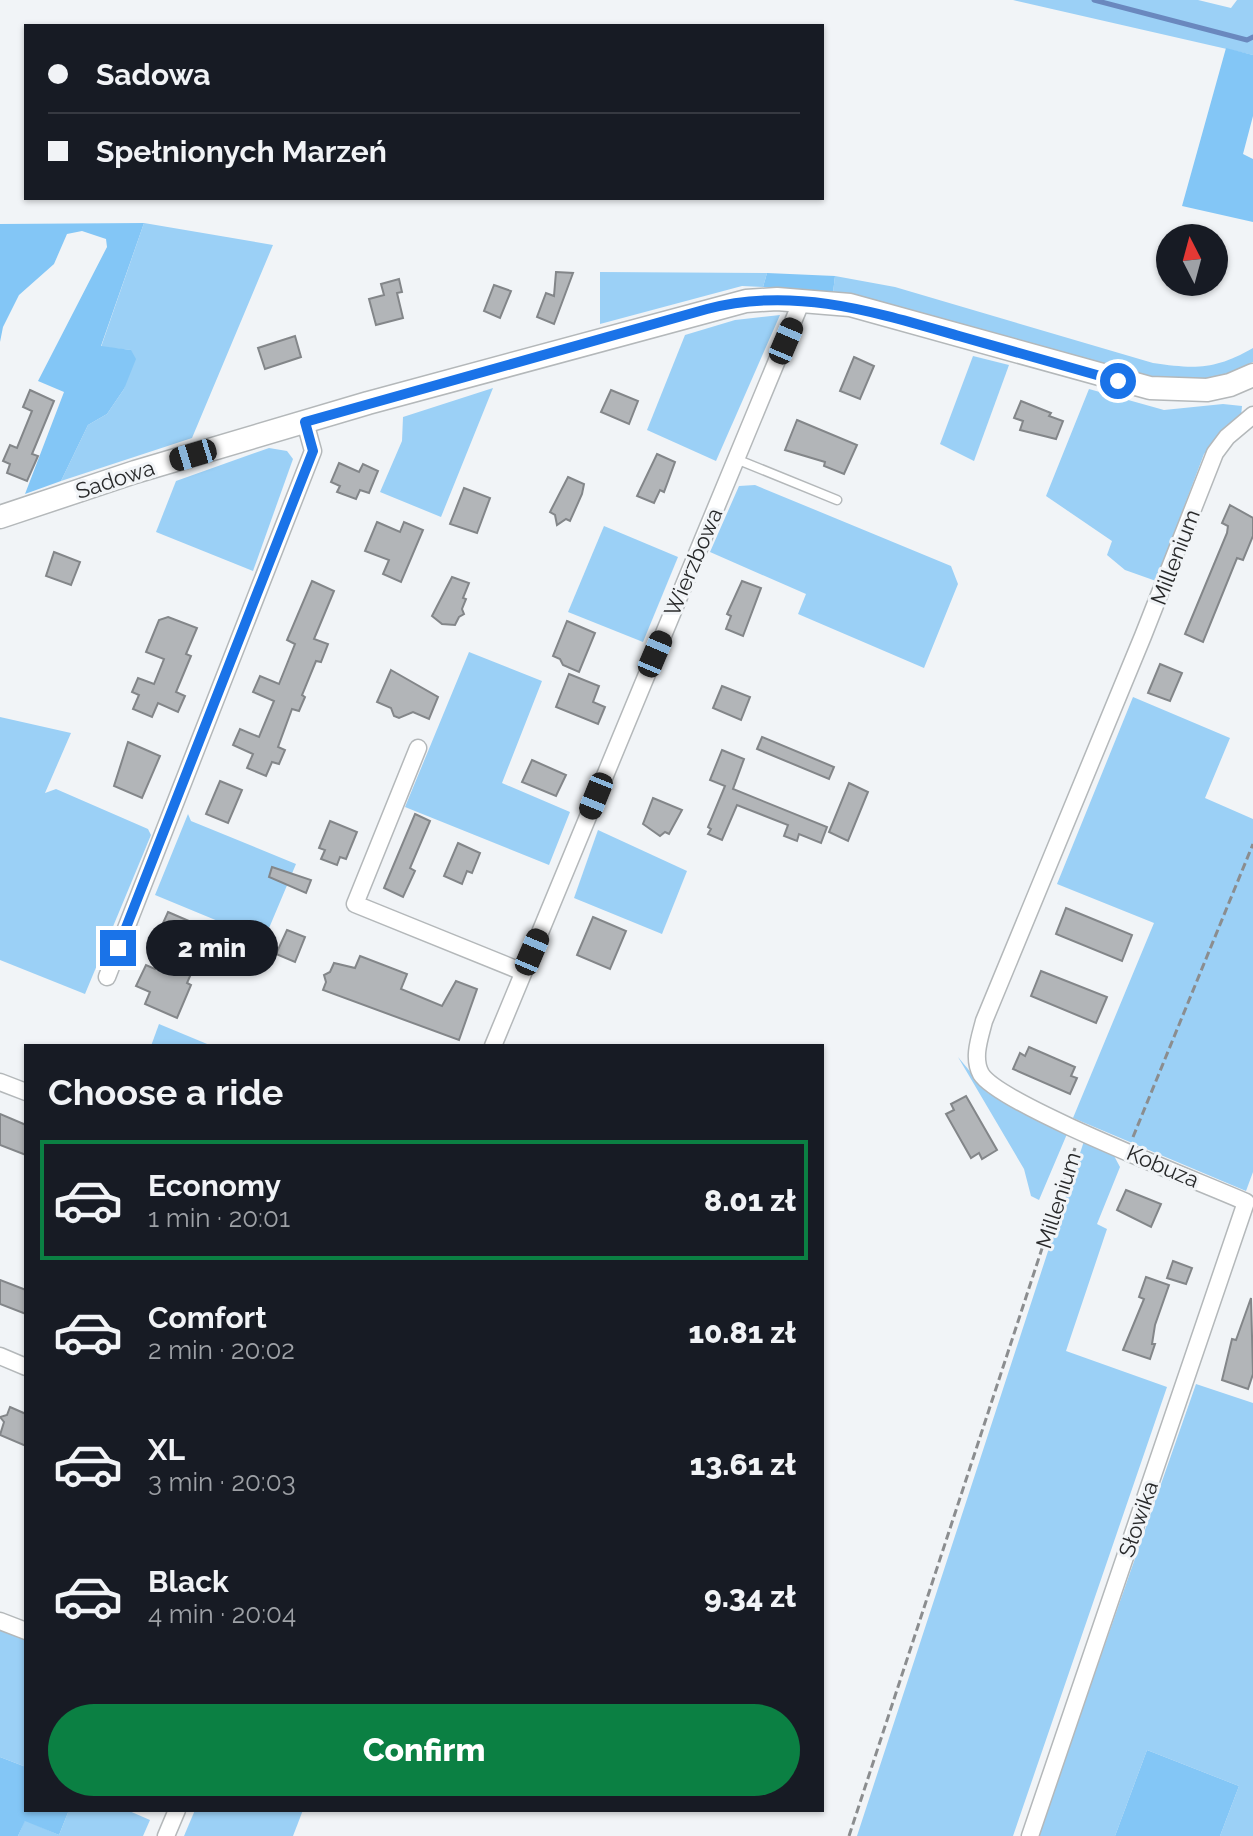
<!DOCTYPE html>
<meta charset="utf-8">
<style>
body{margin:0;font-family:Raleway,sans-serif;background:#242831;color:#f1f3f6;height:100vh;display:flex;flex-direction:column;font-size:30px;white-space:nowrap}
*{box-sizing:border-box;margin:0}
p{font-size:26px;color:#9ea1a6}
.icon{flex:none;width:44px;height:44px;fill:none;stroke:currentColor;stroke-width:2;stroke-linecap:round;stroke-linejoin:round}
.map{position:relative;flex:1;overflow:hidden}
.side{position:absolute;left:24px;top:1044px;width:800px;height:768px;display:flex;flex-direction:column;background:#171b24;border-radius:0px;box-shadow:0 2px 6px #0004}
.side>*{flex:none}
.guide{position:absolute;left:24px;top:24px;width:800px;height:176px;border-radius:0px;box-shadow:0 2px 6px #0004;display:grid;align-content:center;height:176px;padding:0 24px;background:#171b24}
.needle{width:52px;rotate:354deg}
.tools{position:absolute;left:1156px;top:224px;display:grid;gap:16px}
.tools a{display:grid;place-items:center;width:72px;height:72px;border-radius:50%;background:#171b24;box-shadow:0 2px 6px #0004;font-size:40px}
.end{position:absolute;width:36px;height:36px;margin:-18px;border:10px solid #1a73e8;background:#fff;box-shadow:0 0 0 4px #fff}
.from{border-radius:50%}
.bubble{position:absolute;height:56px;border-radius:28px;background:#171b24;box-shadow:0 2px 6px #0004;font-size:26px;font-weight:800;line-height:56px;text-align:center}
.car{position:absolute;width:24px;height:48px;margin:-24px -12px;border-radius:10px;box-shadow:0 0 6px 2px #0007;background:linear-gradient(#222 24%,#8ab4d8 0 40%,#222 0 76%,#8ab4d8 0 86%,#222 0)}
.guide b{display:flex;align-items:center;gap:28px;height:76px;font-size:30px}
.guide b+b{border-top:2px solid #363941}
.guide i{width:20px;height:20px;background:#f1f3f6}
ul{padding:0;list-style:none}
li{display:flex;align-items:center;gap:24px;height:120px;margin:0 16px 12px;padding:0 8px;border:4px solid transparent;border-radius:0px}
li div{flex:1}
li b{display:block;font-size:30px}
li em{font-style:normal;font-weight:800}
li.current{border-color:#0b8043}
li>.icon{width:72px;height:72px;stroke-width:1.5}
h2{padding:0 24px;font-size:36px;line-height:96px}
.action{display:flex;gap:16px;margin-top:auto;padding:16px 24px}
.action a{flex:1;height:92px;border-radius:48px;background:#0b8043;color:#fff;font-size:32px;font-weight:800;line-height:92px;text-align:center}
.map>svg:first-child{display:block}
</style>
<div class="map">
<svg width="1253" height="1836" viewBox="0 0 1253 1836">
<rect width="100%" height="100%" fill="#f1f4f7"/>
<g fill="#9bd0f6">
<path d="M1013,0h185l33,8 6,-8h16v55z"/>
<path d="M144,223l129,22 -81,193 -131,43 27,-56 19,-11 17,-25 7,-39 -30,-3z"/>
<path d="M600,272l167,1 -4,14 -21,-1 -142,38z"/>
<path d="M835,276l60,11 258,76c42,6 62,7 100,-15v14c-31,16 -55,22 -90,19l-330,-88z"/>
<path d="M780,315l-64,146 -69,-31 38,-95 50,-15z"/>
<path d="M973,356l36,9 -35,96 -34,-17z"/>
<path d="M493,388l-52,129 -61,-25 22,-51 1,-24z"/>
<path d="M1089,389l75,21 59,-6 19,2 -1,11 -37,37 -48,127 -31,-11 -18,-15 5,-14 -66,-45z"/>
<path d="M269,448l18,3 6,8 -40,112 -97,-39 20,-51z"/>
<path d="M755,485l196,81 7,18 -34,84 -126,-54 8,-20 -96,-42 29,-66z"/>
<path d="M604,526l74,31 -35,85 -75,-30z"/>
<path d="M469,652l73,29 -40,102 68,29 -21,53 -144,-58z"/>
<path d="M1133,697l97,41 -25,60 48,21v353l-7,19 -173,-73 81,-195 -97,-39z"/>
<path d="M0,717l71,16 -26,60 11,-4 92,40 3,6 -66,159 -85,-34z"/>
<path d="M188,814l3,7 105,43 -32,76 -109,-45z"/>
<path d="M598,830l89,41 -25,63 -88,-36z"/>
<path d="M159,1024l53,22h-61z"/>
<path d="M958,1057l30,36 79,41 -28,66 -8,-4 -7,-27z"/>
<path d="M1084,1141l28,11 8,15 -23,57 10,5 -41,122 101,36 -154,449h-156z"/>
<path d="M1196,1384l57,19v433h-33l19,-50 -92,-36 -32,86h-77z"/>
<path d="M0,1629l26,11v127l-26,-10z"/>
<path d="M69,1810h58l23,10 -7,16h-125l7,-16 34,15z"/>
<path d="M195,1810h108l-10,26h-109z"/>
</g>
<g fill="#83c6f6">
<path d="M1226,48l27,7v61l-10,38 10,5v63l-71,-16z"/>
<path d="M144,223l-43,123 30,4 5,9 -12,30 -17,25 -19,11 -27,56 -36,13 39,-102 -26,-11 69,-134 -1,-8 -24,-8 -15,3 -13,30 -35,31 -16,32 -3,15v-118z"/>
<path d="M767,273l68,3 -2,17 -70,-6z"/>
<path d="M1147,1750l92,36 -19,50h-105z"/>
<path d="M0,1757l26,10v43h43l-10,25 -34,-14 -7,15h-18z"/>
</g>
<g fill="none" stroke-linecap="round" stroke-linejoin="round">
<path stroke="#6a88be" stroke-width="5" d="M1094,0l153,40 6,-3"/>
</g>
<g fill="#b2b5b8" stroke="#838689" stroke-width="2">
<path d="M556,272l17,1 -19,51 -17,-7 9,-24 8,3z"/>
<path d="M399,279l3,13 -5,1 6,25 -27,7 -7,-26 15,-4 -3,-11z"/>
<path d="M494,285l17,6 -11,27 -16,-7z"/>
<path d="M295,336l6,21 -36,12 -7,-21z"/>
<path d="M854,357l20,9 -14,33 -20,-8z"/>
<path d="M30,390l24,11 -22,53 6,2 -11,25 -20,-8 3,-9 -7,-3 7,-16 7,3 15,-37 -9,-4z"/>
<path d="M611,390l27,11 -9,23 -28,-12z"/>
<path d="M1021,401l30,12 -2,3 14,5 -7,18 -36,-9 3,-9 -9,-3z"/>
<path d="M797,420l60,25 -13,29 -20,-8 1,-4 -40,-12z"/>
<path d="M657,454l18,8 -11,30 -4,-2 -6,13 -17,-7z"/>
<path d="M339,463l20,9 4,-8 15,7 -9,22 -9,-3 -4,9 -19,-7 3,-6 -9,-4z"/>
<path d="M568,477l16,7 -2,10 -12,27 -4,-2 -9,6 -2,-10 -5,-3z"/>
<path d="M464,488l26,10 -13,35 -27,-9z"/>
<path d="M1230,505l23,13v18l-10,24 -6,-2 -34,84 -18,-8 42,-101 1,-7 -6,-3z"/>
<path d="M377,522l23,10 4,-10 19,8 -22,52 -18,-8 6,-14 -24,-9z"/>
<path d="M54,552l26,10 -9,23 -25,-9z"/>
<path d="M452,577l17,6 -6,15 3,1 -4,10 2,5 -5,3 -4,8 -13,-1 -10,-8z"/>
<path d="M312,581l22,10 -20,48 14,5 -7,18 -5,-1 -14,34 3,2 -6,14 -7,-2 -14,38 7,3 -6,14 -7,-2 -6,14 -19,-8 6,-14 -20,-9 7,-16 19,8 15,-36 -21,-9 7,-16 19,8 16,-40 -8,-4z"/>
<path d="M742,581l19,7 -18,48 -17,-7 5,-13 -4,-2z"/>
<path d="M168,617l29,11 -11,26 5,2 -15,36 9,4 -7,16 -20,-9 -6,14 -19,-8 6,-14 -7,-3 6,-14 16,6 10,-25 -18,-7 13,-32z"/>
<path d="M567,621l28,12 -16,39 -16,-7 -3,-6 -7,-3z"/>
<path d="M1160,664l22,9 -12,28 -22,-8z"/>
<path d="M391,670l47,27 -9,22 -16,-7 -14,6 -5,-2 -3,-8 -14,-6z"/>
<path d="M569,674l30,12 -6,16 12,5 -7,17 -42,-17z"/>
<path d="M722,686l28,11 -9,23 -28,-12z"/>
<path d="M762,737l72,30 -5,12 -72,-30z"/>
<path d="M128,742l32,14 -18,42 -28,-12z"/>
<path d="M722,750l22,9 -11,30 94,38 -6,16 -22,-9 -2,7 -13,-5 4,-11 -51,-20 -15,35 -14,-6 3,-5 -3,-2 17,-41 -15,-6z"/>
<path d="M532,760l34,15 -10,21 -34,-14z"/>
<path d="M220,781l22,9 -14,33 -22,-9z"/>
<path d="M849,783l19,9 -20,49 -19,-9z"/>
<path d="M653,798l29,12 -13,24 -4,-2 -5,4 -17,-12z"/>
<path d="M415,814l15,7 -20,47 5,3 -12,26 -19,-9z"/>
<path d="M330,821l27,11 -11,27 -6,-2 -3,8 -16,-6 4,-9 -6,-2z"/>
<path d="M458,843l22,10 -8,20 -5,-2 -5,13 -18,-8z"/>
<path d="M272,867l39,13 -5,13 -37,-16z"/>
<path d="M1066,908l66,27 -10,26 -66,-27z"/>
<path d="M168,912l42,18 -23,53 4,2 -14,33 -32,-14 5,-12 -14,-6 10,-21 9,4 14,-33 -10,-4z"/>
<path d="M593,917l33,14 -16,38 -33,-14z"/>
<path d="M287,930l18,7 -10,25 -19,-8z"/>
<path d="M360,956l47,18 -6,15 41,17 14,-25 21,8 -18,51 -136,-50 3,-8 -2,-7 6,-3 4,-9 21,5z"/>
<path d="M1041,971l66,26 -11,26 -65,-27z"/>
<path d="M1029,1047l46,20 -4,9 6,2 -7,16 -57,-25 7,-16 5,3z"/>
<path d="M966,1096l31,54 -15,9 -3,-6 -8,5 -25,-44 8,-4 -3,-6z"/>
<path d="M0,1114l26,11v30l-26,-10z"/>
<path d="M1126,1190l35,14 -10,23 -34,-17z"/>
<path d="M1173,1261l19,7 -6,16 -19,-6z"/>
<path d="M1146,1277l23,8 -14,40 -3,19h3l-5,15 -27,-9 21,-51 -5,-2z"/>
<path d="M0,1280l26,10v24l-26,-10z"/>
<path d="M1251,1298l2,76 -5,15 -26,-9 10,-41 4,1z"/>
<path d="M10,1407l16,7v32l-26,-11 4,-13 -4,-5 7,-2z"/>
</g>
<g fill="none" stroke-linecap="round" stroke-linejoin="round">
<defs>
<path id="lane" d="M736,459l101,41"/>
<g id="street">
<path d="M418,748l-63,156 168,68"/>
<path d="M107,977l206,-526 -8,-29"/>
<path d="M493,1046l309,-746"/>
<path d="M0,1082l26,10"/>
<path d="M0,1356l26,11"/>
<path d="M0,1621l26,10"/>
<path d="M166,1836l11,-26"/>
<path d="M1030,1836l216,-634c-45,-20 -246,-97 -265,-128 -9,-16 -1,-37 3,-53l159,-385 72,-183 12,-16 26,-22"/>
</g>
<path id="secondary" d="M0,517l135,-45 233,-69 378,-102 31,-2 73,6 300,83 57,2 23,-5 23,-10"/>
</defs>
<use href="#lane" stroke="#b4b8ba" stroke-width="11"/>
<use href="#street" stroke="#b4b8ba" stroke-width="19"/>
<use href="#secondary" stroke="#b4b8ba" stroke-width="25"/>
<g stroke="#8b8d8f" stroke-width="3" stroke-dasharray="8 4" stroke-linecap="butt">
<path d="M1133,1137l120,-293"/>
<path d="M849,1836l226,-688"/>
</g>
<use href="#lane" stroke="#fff" stroke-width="8"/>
<use href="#street" stroke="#fff" stroke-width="16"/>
<use href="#secondary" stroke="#fff" stroke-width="22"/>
</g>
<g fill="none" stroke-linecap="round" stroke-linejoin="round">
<path stroke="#1a73e8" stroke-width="10" d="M118,948l195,-497 -8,-29 402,-113c87,-23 168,3 252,27 53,15 106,30 159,45"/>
</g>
<g text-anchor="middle" stroke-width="6" stroke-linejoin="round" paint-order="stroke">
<g font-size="22" fill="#28292a" stroke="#f1f4f7">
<text transform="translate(115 479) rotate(-18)" y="8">Sadowa</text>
<text transform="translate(1175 557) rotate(-69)" y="8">Millenium</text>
<text transform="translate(693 562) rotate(-67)" y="8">Wierzbowa</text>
<text transform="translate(1163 1166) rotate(23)" y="8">Kobuza</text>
<text transform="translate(1058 1200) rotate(-72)" y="8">Millenium</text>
<text transform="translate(1138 1519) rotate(-71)" y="8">Słowika</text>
</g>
</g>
</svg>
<div class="tools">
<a><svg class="needle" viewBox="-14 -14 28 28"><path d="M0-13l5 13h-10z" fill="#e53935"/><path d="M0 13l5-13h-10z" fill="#9ea1a6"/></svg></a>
</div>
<i class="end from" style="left:1118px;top:381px"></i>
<i class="end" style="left:118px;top:948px"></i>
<div class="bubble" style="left:146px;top:920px;width:132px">2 min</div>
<i class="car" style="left:786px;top:341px;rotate:23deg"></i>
<i class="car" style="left:193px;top:455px;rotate:253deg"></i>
<i class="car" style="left:655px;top:654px;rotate:23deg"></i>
<i class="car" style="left:596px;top:796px;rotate:202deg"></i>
<i class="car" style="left:532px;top:952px;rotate:23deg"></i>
<div class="guide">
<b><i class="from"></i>Sadowa</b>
<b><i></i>Spełnionych Marzeń</b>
</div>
<section class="side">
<h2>Choose a ride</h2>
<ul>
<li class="current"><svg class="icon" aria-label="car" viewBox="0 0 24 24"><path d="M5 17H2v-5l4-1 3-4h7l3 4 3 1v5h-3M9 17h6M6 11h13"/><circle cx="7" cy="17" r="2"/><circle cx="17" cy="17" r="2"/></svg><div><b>Economy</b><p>1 min · 20:01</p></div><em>8.01 zł</em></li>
<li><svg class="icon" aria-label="car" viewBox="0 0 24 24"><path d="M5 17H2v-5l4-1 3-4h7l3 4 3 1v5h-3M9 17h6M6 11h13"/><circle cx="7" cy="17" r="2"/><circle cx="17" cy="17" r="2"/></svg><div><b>Comfort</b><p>2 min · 20:02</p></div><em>10.81 zł</em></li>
<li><svg class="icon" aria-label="car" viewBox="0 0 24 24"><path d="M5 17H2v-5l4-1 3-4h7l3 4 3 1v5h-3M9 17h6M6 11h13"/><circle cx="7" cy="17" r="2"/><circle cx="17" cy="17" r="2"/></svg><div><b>XL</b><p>3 min · 20:03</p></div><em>13.61 zł</em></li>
<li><svg class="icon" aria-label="car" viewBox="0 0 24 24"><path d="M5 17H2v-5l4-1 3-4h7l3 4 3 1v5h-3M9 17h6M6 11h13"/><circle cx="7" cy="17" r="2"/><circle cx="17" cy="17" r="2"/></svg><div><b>Black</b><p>4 min · 20:04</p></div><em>9.34 zł</em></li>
</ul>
<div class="action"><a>Confirm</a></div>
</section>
</div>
